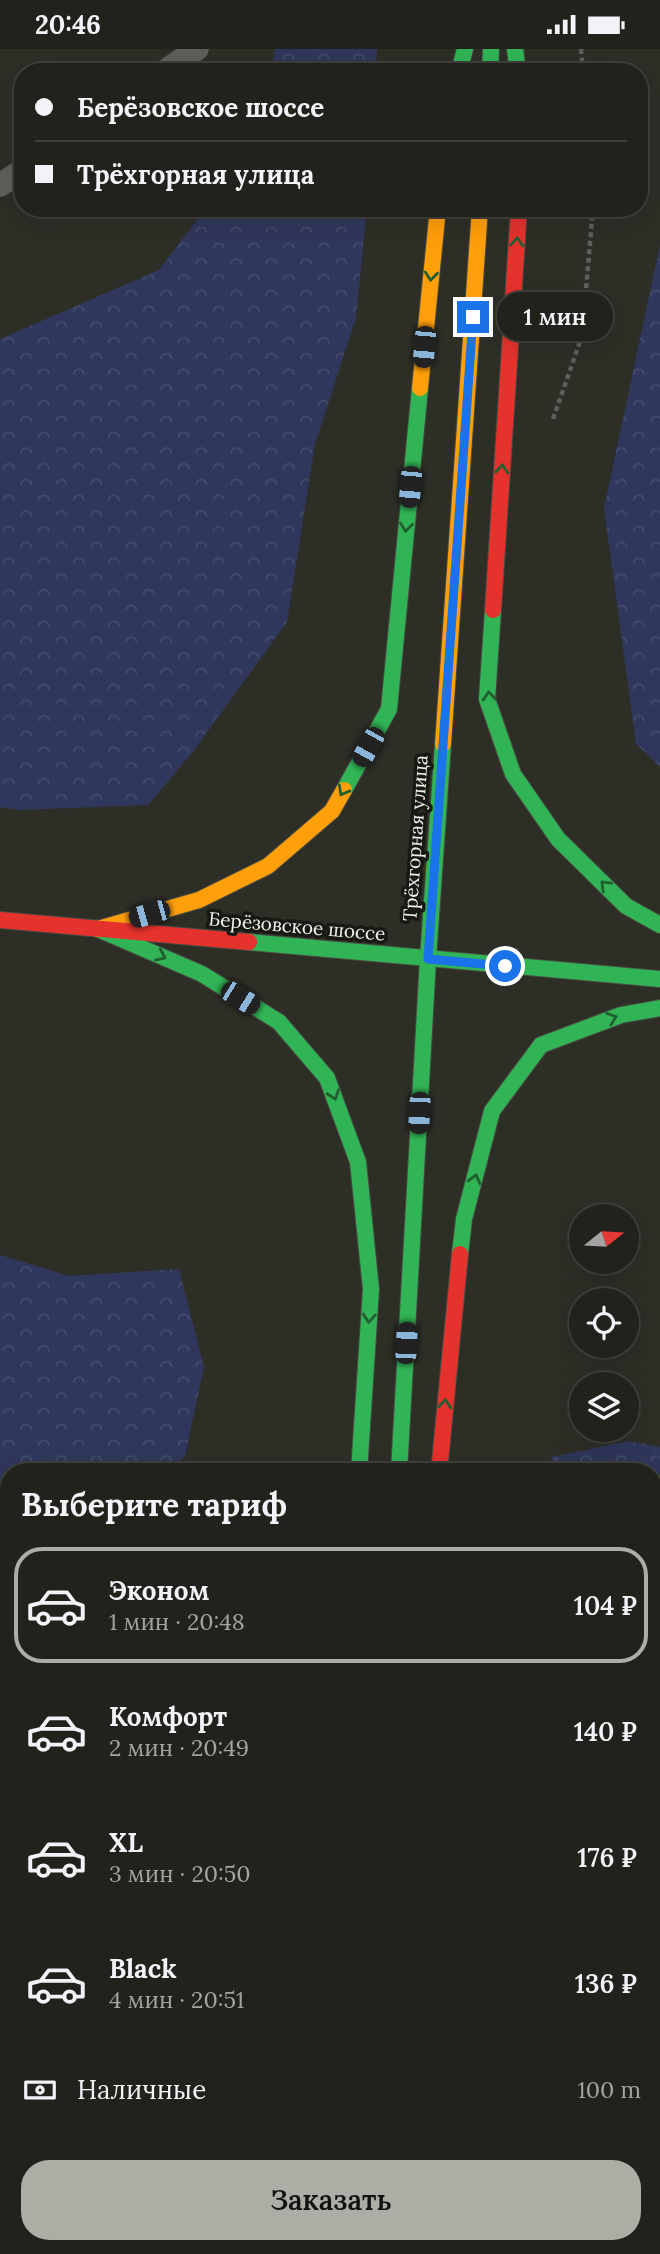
<!DOCTYPE html>
<html lang="ru">
<meta charset="utf-8">
<style>
body{margin:0;font-family:Lora,serif;background:#2a2a25;color:#f1f3f6;height:100vh;display:flex;flex-direction:column;font-size:26px;white-space:nowrap}
*{box-sizing:border-box;margin:0}
p{font-size:23px;color:#a2a4a3}
.icon{flex:none;width:38px;height:38px;fill:none;stroke:currentColor;stroke-width:2;stroke-linecap:round;stroke-linejoin:round}
.map{position:relative;flex:1;overflow:hidden}
.panel{position:absolute;left:0px;top:1414px;width:662px;height:791px;display:flex;flex-direction:column;background:#22221c;border-radius:28px 28px 0 0;box-shadow:0 7px 28px #0002,0 0 0 2px #3f3f3b}
.panel>*{flex:none}
.hud{position:absolute;left:14px;top:14px;width:634px;height:154px;border-radius:28px;box-shadow:0 7px 28px #0002,0 0 0 2px #3f3f3b;display:grid;align-content:center;height:154px;padding:0 21px;background:#22221c}
.needle{width:46px;rotate:72deg}
.controls{position:absolute;left:569px;top:1155px;display:grid;gap:14px}
.controls a{display:grid;place-items:center;width:70px;height:70px;border-radius:50%;background:#22221c;box-shadow:0 7px 28px #0002,0 0 0 2px #3f3f3b;font-size:35px}
.end{position:absolute;width:32px;height:32px;margin:-16px;border:9px solid #1a73e8;background:#fff;box-shadow:0 0 0 4px #fff}
.from{border-radius:50%}
.bubble{position:absolute;height:49px;border-radius:24px;background:#22221c;box-shadow:0 7px 28px #0002,0 0 0 2px #3f3f3b;font-size:23px;font-weight:600;line-height:49px;text-align:center}
.car{position:absolute;width:21px;height:42px;margin:-21px -10px;border-radius:9px;box-shadow:0 0 5px 2px #0007;background:linear-gradient(#222 24%,#8ab4d8 0 40%,#222 0 76%,#8ab4d8 0 86%,#222 0)}
.hud b{display:flex;align-items:center;gap:24px;height:66px;font-size:26px}
.hud b+b{border-top:2px solid #3f3f3b}
.hud i{width:18px;height:18px;background:#f1f3f6}
ul{padding:0;list-style:none}
li{display:flex;align-items:center;gap:21px;height:116px;margin:0 14px 10px;padding:0 7px;border:4px solid transparent;border-radius:28px}
li div{flex:1}
li b{display:block;font-size:26px}
li em{font-style:normal;font-weight:600}
li.selected{border-color:#acaea5}
li>.icon{width:63px;height:63px;stroke-width:1.5}
h2{padding:0 21px;font-size:32px;line-height:84px}
.pay{display:flex;align-items:center;gap:18px;height:77px;padding:0 21px;font-size:26px}
.pay p{margin-inline-start:auto}
.action{display:flex;gap:14px;margin-top:auto;padding:14px 21px}
.action a{flex:1;height:80px;border-radius:28px;background:#acaea5;color:#111;font-size:28px;font-weight:600;line-height:80px;text-align:center}
.status{display:flex;justify-content:space-between;align-items:center;height:49px;padding:0 35px;background:#22221c;direction:ltr}
.status svg{height:19px;fill:currentColor}
.map>svg:first-child{display:block}
</style>
<div class="status"><b>20:46</b><svg viewBox="0 0 49 12"><path d="M0 12V9h3v3zM5 12V6h3v6zM10 12V3h3v9zM15 12V0h3v12zM26 1h20v11H26zM47 4h2v5h-2z"/></svg></div>
<div class="map">
<svg width="660" height="2205" viewBox="0 0 660 2205">
<defs>
<pattern id="forest-crowns" width="20" height="18" patternUnits="userSpaceOnUse" patternTransform="scale(1.75)"><rect width="20" height="18" fill="#30375c"/><path d="M2 6a3 3 0 1 1 6 0M12 15a3 3 0 1 1 6 0" fill="none" stroke="#444b6c"/></pattern>
</defs>
<rect width="100%" height="100%" fill="#2d2e26"/>
<g fill="url(#forest-crowns)">
<path d="M275,0h102l-1,23h-105z"/>
<path d="M206,159h161l-11,110 -41,126 -28,178 -95,131 -44,52 -129,5 -19,-3v-468l159,-69z"/>
<path d="M660,196v522l-24,-23 -32,-236z"/>
<path d="M0,1206l69,21 110,-7 25,98 -19,89 -15,16h-161v264l-9,2z"/>
<path d="M629,1392l31,6v279l-7,-32v-222h-103l2,-15z"/>
<path d="M0,1696l9,16v85l-9,-2z"/>
</g>
<g fill="none" stroke-linecap="round" stroke-linejoin="round">
<defs>
<g id="lane">
<path d="M164,23l33,-23"/>
<path d="M0,136l23,-15"/>
</g>
<g id="fast">
<path d="M515,0l3,23"/>
<path d="M459,23l6,-23"/>
<path d="M490,23l1,-23"/>
<path d="M493,561l-6,89 26,75 45,65 68,67 34,19"/>
<path d="M344,741l45,-81 31,-321"/>
<path d="M98,880l104,45 77,48 48,56 31,84 13,127 -12,183"/>
<path d="M249,893l411,37"/>
<path d="M460,1205l4,-35 28,-108 49,-66 80,-30 39,-7"/>
<path d="M399,1423l29,-513 15,-215"/>
</g>
<g id="slow">
<path d="M420,339l18,-180"/>
<path d="M443,695l37,-536"/>
<path d="M98,880l101,-29 69,-34 64,-55 12,-21"/>
<path d="M349,2205l1,-9"/>
</g>
<g id="jam">
<path d="M493,561l26,-402"/>
<path d="M0,871l249,22"/>
<path d="M439,1423l21,-218"/>
</g>
</defs>
<use href="#lane" stroke="#494a43" stroke-width="24"/>
<use href="#fast" stroke="#494a43" stroke-width="18"/>
<use href="#slow" stroke="#494a43" stroke-width="18"/>
<use href="#jam" stroke="#494a43" stroke-width="18"/>
<g stroke="#5f605b" stroke-width="4.5" stroke-dasharray="5 3.5" stroke-linecap="butt">
<path d="M581,0l2,23"/>
<path d="M553,370l29,-83 11,-128"/>
<path d="M290,2205l1,-9"/>
</g>
<use href="#lane" stroke="#5e605a" stroke-width="23"/>
<use href="#fast" stroke="#30b455" stroke-width="16"/>
<use href="#slow" stroke="#ff9f0a" stroke-width="16"/>
<use href="#jam" stroke="#e5322d" stroke-width="16"/>
</g>
<defs><path id="oneway-chevron" d="M-2-3.5L2.5 0L-2 3.5" fill="none" stroke-width="1.6" stroke-linecap="round" stroke-linejoin="round" transform="scale(1.75)"/></defs>
<g stroke="#225f30">
<use href="#oneway-chevron" transform="translate(517 193) rotate(-86)"/>
<use href="#oneway-chevron" transform="translate(431 227) rotate(96)"/>
<use href="#oneway-chevron" transform="translate(502 420) rotate(-86)"/>
<use href="#oneway-chevron" transform="translate(406 478) rotate(96)"/>
<use href="#oneway-chevron" transform="translate(489 647) rotate(-95)"/>
<use href="#oneway-chevron" transform="translate(343 742) rotate(119)"/>
<use href="#oneway-chevron" transform="translate(605 836) rotate(-136)"/>
<use href="#oneway-chevron" transform="translate(161 907) rotate(24)"/>
<use href="#oneway-chevron" transform="translate(612 969) rotate(-20)"/>
<use href="#oneway-chevron" transform="translate(334 1046) rotate(70)"/>
<use href="#oneway-chevron" transform="translate(475 1130) rotate(-75)"/>
<use href="#oneway-chevron" transform="translate(369 1269) rotate(94)"/>
<use href="#oneway-chevron" transform="translate(445 1355) rotate(-85)"/>
</g>
<g fill="none" stroke-linecap="round" stroke-linejoin="round">
<path stroke="#1a73e8" stroke-width="9" d="M473,268l-45,642 77,7"/>
</g>
<g text-anchor="middle" stroke-width="7" stroke-linejoin="round" paint-order="stroke">
<g font-size="19" fill="#f0f3e9" stroke="#171912">
<text transform="translate(415 789) rotate(-86)" y="7">Трёхгорная улица</text>
<text transform="translate(297 877) rotate(5)" y="7">Берёзовское шоссе</text>
</g>
</g>
</svg>
<div class="controls">
<a><svg class="needle" viewBox="-14 -14 28 28"><path d="M0-13l5 13h-10z" fill="#e53935"/><path d="M0 13l5-13h-10z" fill="#a2a4a3"/></svg></a>
<a><svg class="icon" aria-label="locate" viewBox="0 0 24 24"><circle cx="12" cy="12" r="6"/><path d="M12 2v4M12 18v4M2 12h4M18 12h4"/></svg></a>
<a><svg class="icon" aria-label="layers" viewBox="0 0 24 24"><path d="M12 4l9 5-9 5-9-5zM3 14l9 5 9-5"/></svg></a>
</div>
<i class="end from" style="left:505px;top:917px"></i>
<i class="end" style="left:473px;top:268px"></i>
<div class="bubble" style="left:497px;top:243px;width:116px">1 мин</div>
<i class="car" style="left:424px;top:298px;rotate:185deg"></i>
<i class="car" style="left:410px;top:438px;rotate:185deg"></i>
<i class="car" style="left:368px;top:698px;rotate:209deg"></i>
<i class="car" style="left:149px;top:865px;rotate:254deg"></i>
<i class="car" style="left:240px;top:949px;rotate:122deg"></i>
<i class="car" style="left:419px;top:1064px;rotate:183deg"></i>
<i class="car" style="left:406px;top:1294px;rotate:3deg"></i>
<div class="hud">
<b><i class="from"></i>Берёзовское шоссе</b>
<b><i></i>Трёхгорная улица</b>
</div>
<section class="panel">
<h2>Выберите тариф</h2>
<ul>
<li class="selected"><svg class="icon" aria-label="car" viewBox="0 0 24 24"><path d="M5 17H2v-5l4-1 3-4h7l3 4 3 1v5h-3M9 17h6M6 11h13"/><circle cx="7" cy="17" r="2"/><circle cx="17" cy="17" r="2"/></svg><div><b>Эконом</b><p>1 мин · 20:48</p></div><em>104 ₽</em></li>
<li><svg class="icon" aria-label="car" viewBox="0 0 24 24"><path d="M5 17H2v-5l4-1 3-4h7l3 4 3 1v5h-3M9 17h6M6 11h13"/><circle cx="7" cy="17" r="2"/><circle cx="17" cy="17" r="2"/></svg><div><b>Комфорт</b><p>2 мин · 20:49</p></div><em>140 ₽</em></li>
<li><svg class="icon" aria-label="car" viewBox="0 0 24 24"><path d="M5 17H2v-5l4-1 3-4h7l3 4 3 1v5h-3M9 17h6M6 11h13"/><circle cx="7" cy="17" r="2"/><circle cx="17" cy="17" r="2"/></svg><div><b>XL</b><p>3 мин · 20:50</p></div><em>176 ₽</em></li>
<li><svg class="icon" aria-label="car" viewBox="0 0 24 24"><path d="M5 17H2v-5l4-1 3-4h7l3 4 3 1v5h-3M9 17h6M6 11h13"/><circle cx="7" cy="17" r="2"/><circle cx="17" cy="17" r="2"/></svg><div><b>Black</b><p>4 мин · 20:51</p></div><em>136 ₽</em></li>
</ul>
<div class="pay"><svg class="icon" aria-label="cash" viewBox="0 0 24 24"><path d="M3 7h18v10H3z"/><circle cx="12" cy="12" r="2"/></svg>Наличные<p>100 m</p></div>
<div class="action"><a>Заказать</a></div>
</section>
</div>
